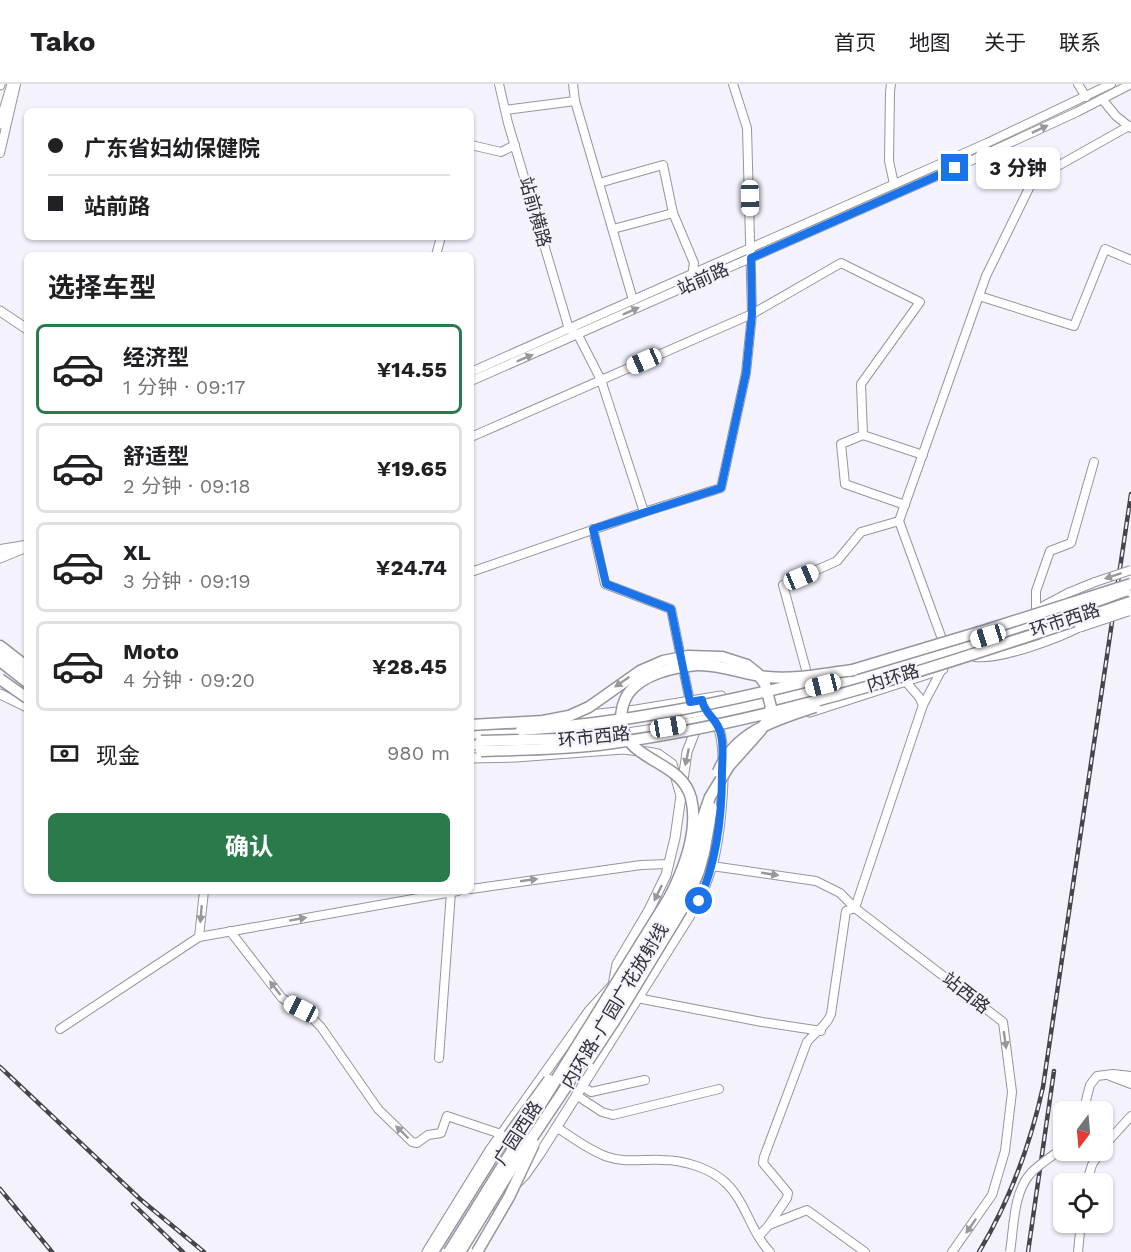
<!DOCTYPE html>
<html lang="zh">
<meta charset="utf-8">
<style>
body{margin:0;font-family:"Work Sans","Noto Sans SC",sans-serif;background:#f2f2f2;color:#202124;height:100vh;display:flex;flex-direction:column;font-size:22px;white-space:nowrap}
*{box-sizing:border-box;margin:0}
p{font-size:20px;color:#757577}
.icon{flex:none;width:33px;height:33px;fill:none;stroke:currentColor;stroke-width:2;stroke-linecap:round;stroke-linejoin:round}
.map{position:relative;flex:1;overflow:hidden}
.sheet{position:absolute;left:24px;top:168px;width:450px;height:642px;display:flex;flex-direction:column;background:#fff;border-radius:9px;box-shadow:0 2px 4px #0004}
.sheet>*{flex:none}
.guide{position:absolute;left:24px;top:24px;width:450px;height:132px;border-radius:9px;box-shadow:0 2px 4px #0004;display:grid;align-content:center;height:132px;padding:0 24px;background:#fff}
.needle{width:39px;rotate:196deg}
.tools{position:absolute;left:1053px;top:1017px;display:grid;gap:12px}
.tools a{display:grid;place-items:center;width:60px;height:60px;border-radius:9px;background:#fff;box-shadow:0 2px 4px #0004;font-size:30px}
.end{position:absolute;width:27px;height:27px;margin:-14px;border:8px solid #1a73e8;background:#fff;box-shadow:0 0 0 3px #fff}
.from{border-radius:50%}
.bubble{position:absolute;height:42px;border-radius:9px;background:#fff;box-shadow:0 2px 4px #0004;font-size:20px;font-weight:700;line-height:42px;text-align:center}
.car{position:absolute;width:18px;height:36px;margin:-18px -9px;border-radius:8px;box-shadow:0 0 4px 2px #0007;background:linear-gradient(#fff 24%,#345 0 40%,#fff 0 76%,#345 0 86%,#fff 0)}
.guide b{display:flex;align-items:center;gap:21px;height:57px;font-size:22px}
.guide b+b{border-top:2px solid #e0e0e0}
.guide i{width:15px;height:15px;background:#202124}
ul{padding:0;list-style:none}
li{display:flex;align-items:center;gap:18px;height:90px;margin:0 12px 9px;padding:0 12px;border:3px solid #e0e0e0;border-radius:9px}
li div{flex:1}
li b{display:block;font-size:22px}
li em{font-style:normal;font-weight:700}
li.selected{border-color:#2a7a4b}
li>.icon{width:54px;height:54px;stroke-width:1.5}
h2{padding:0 24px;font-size:27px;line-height:72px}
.pay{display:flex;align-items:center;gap:15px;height:66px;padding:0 24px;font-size:22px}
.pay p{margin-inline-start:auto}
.button{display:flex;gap:12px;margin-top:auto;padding:12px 24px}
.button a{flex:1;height:69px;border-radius:9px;background:#2a7a4b;color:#fff;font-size:24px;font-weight:700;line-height:69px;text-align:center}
header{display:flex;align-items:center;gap:36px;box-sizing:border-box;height:84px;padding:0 30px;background:#fff;border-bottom:2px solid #e0e0e0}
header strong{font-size:28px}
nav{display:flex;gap:33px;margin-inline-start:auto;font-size:21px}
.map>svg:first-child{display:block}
</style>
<header>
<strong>Tako</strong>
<nav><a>首页</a><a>地图</a><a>关于</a><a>联系</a></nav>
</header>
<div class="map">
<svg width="1131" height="1168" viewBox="0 0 1131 1168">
<rect width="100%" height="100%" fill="#f4f2fd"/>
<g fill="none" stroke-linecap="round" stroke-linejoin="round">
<defs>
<g id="minor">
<path d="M573,0l2,17 58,199"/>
<path d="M891,0l-1,8 -1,69 5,23"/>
<path d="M1078,0l8,13"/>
<path d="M1102,15l14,17 15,12"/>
<path d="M505,26l70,-9"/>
<path d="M471,61l30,7 14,-7"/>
<path d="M0,69l16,-69"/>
<path d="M599,99l64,-18 10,48 21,50 -2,13"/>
<path d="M613,145l60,-16"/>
<path d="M436,171l5,-18"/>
<path d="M979,212l95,30 31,-77 26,11"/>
<path d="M471,288l516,-229 124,-59"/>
<path d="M471,297l484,-213 122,-56 54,-28"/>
<path d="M863,351l-22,9 4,40 60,21"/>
<path d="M471,353l281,-123 -5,-186 -14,-44"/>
<path d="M1094,378l-23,81 -21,8 -14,40v19l32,-17 27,-11"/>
<path d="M644,428l77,-24 25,-115 6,-59 89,-51 79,39 -59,82 2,51 60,20"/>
<path d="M899,437l43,118"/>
<path d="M593,445l12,55 66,25 19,93"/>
<path d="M0,465l25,-4"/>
<path d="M471,488l173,-60 -43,-132 -23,-45 -9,-6 -61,-206 -9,-39"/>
<path d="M973,569l2,4c25,3 82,-18 105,-30"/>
<path d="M808,593l-25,-92 54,-24 24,-29 38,-11 87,-245 47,-96 96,-54"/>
<path d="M906,598l13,15 4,8"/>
<path d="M712,782l104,15 24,12 15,15 148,114 9,70 -7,59 -13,44 -40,57"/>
<path d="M471,805l170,-24 28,-1"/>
<path d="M230,847l52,67 28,18 11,11 57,82 34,33 5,1 11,-8 13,-2 6,-17 54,18"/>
<path d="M199,853l5,-46"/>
<path d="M637,914l125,24 59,9"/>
<path d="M60,945l139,-92 259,-46"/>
<path d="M439,974l12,-166"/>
<path d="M1110,992l21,8"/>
<path d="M582,1002l9,6 54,-12"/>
<path d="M576,1011l26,17 11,3 106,-26"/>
<path d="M1083,1028l7,-27 7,-9 16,-2 18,2"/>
<path d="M556,1043c16,10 34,24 52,30 17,6 36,2 54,3 22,0 48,8 64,23 20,19 25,50 44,69"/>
<path d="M1102,1064l29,-32"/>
<path d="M1086,1100l6,-19 9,-15"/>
<path d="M769,1141l38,-15 58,42"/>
<path d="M759,1152l10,-11 18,-27 1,-5 -25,-30 1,-6 43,-115c9,-11 19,-15 24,-28l15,-103 9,-3 68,-203 19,-36"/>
<path d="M1078,1168l3,-30"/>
</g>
<g id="major">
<path d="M0,1v-1"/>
<path d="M0,40l12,-40"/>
<path d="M0,227l27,18"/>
<path d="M0,474l27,-11"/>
<path d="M1044,552l21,-6"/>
<path d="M0,568l27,23"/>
<path d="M0,610l27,13"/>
<path d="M810,628l133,-43"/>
<path d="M673,632c142,-22 281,-67 417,-112"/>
<path d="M571,633l65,-7 85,-14"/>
<path d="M473,650h56"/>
<path d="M604,652c137,-16 268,-58 400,-97"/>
<path d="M471,661h17"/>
<path d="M682,703l5,-35 10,-26"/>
<path d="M496,1120l29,-29 14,-20 160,-254c5,-12 9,-23 13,-35 8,-30 19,-121 3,-146"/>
<path d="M427,1168l63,-102 99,-139 24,-26 4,-21 32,-54 17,-35 9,-37 6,-42 -9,-32 -14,-10 -11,-2 -24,-3 -107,8 -45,1"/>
<path d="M466,1168l24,-39"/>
</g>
<g id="highway">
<path d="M0,562l27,21"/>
<path d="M0,577l27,21"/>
<path d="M471,649l8,-1"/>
<path d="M433,1168l65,-104 11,-13"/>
</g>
</defs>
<use href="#minor" stroke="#96959e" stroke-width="10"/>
<use href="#major" stroke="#96959e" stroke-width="11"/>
<use href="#highway" stroke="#96959e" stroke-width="13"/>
<use href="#minor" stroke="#fff" stroke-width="8"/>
<use href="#major" stroke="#fff" stroke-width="9"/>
<use href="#highway" stroke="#fff" stroke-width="10"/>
<defs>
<g id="rail">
<path d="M0,983l140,132 64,53"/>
<path d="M0,1105l52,63"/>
<path d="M133,1120l50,48"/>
<path d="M979,1168c31,-52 51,-106 64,-165l88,-593"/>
<path d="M1028,1168l26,-181"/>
</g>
</defs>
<use href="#rail" stroke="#46454a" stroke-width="4.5"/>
<use href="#rail" stroke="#f4f2fd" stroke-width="2" stroke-dasharray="7" stroke-linecap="butt"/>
<defs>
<g id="minor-bridge">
<path d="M1095,498l36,-12"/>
<path d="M1010,1168c4,-25 3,-58 20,-78 10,-11 23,-18 34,-27"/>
</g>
<g id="major-bridge">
<path d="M1090,520l36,-13"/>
<path d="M1080,543l48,-16"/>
</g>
<g id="highway-bridge">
<path d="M849,587l137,-41 145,-46"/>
<path d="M0,595l27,19"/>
<path d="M521,646c99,-6 196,-26 292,-50"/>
<path d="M481,657l82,-2 47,-3"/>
<path d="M481,667c44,-1 88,-2 132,-8 175,-24 351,-85 518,-141"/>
<path d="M718,688c17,-41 58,-52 97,-65"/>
<path d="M588,977l27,-41 69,-114 15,-35 5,-18 8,-45"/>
<path d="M509,1051l40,-55"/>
<path d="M449,1168l220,-354c15,-29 30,-68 22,-100 -10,-39 -67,-36 -70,-78 0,-9 2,-18 7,-26 14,-20 46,-27 69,-29 25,-1 47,10 71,12 28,3 58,-4 86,-7"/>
<path d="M460,1168l50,-81 58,-87 32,-58 73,-116 17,-36 8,-26 5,-31 7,-20 19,-31 32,-36 6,-10 4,-13 -6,-23 -8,-11 -10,-8 -25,-8 -34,-1 -25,5 -23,10 -51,36 -20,9 -26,5 -72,4"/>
<path d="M477,1168l32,-55 25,-53"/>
</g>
</defs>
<use href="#minor-bridge" stroke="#96959e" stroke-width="10" stroke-linecap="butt"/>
<use href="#major-bridge" stroke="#96959e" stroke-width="11" stroke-linecap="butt"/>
<use href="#highway-bridge" stroke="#96959e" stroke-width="13" stroke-linecap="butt"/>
<use href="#minor-bridge" stroke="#fff" stroke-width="8"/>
<use href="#major-bridge" stroke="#fff" stroke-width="9"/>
<use href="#highway-bridge" stroke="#fff" stroke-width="10"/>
</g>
<defs><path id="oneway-solid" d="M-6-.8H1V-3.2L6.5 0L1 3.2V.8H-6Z" transform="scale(1.5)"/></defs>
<g fill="#989799">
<use href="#oneway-solid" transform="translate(1040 45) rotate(-25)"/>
<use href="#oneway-solid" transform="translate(631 227) rotate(-24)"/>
<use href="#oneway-solid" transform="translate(525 274) rotate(-23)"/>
<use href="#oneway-solid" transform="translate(1113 492) rotate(162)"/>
<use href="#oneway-solid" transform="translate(622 598) rotate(145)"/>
<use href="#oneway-solid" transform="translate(687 673) rotate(102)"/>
<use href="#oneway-solid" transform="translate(770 790) rotate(9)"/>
<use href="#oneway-solid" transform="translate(529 796) rotate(-8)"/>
<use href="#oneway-solid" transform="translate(658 809) rotate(116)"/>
<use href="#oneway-solid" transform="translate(201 830) rotate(95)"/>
<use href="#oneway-solid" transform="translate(298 835) rotate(-10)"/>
<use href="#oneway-solid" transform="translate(275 904) rotate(-128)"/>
<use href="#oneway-solid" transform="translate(1005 956) rotate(82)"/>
<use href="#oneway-solid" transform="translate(402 1048) rotate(-136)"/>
<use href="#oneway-solid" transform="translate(971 1142) rotate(125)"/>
</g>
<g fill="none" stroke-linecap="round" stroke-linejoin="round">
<path stroke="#1a73e8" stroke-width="8" d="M699,817c18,-40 23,-85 23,-128 0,-13 2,-26 -1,-38 -3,-17 -16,-19 -19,-35l-12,2 -19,-93 -65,-25 -13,-55 128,-41 25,-115 6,-59 -1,-56 204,-90"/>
</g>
<g text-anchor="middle" stroke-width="4.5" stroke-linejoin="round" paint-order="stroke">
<g font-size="18" fill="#302f33" stroke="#f4f2fd">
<text transform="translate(535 128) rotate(74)" y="6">站前横路</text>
<text transform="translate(703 195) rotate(-24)" y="6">站前路</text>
<text transform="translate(1065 536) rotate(-18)" y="6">环市西路</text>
<text transform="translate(893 594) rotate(-17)" y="6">内环路</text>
<text transform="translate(594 653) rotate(-6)" y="6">环市西路</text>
<text transform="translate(966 909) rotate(38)" y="6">站西路</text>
<text transform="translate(615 922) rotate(-59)" y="6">内环路-广园广花放射线</text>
<text transform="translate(518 1049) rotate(-57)" y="6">广园西路</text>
</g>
</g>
</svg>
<div class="tools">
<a><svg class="needle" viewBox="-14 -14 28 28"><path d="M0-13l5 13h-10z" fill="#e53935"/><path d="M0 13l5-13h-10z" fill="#757577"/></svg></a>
<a><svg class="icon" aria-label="locate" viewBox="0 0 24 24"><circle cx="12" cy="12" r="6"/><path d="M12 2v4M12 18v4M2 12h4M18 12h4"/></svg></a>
</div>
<i class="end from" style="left:699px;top:817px"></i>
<i class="end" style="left:955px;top:84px"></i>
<div class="bubble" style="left:976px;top:63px;width:84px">3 分钟</div>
<i class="car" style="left:750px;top:114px;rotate:179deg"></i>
<i class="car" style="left:644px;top:277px;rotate:246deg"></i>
<i class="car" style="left:801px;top:493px;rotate:67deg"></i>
<i class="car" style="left:988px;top:552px;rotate:253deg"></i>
<i class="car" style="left:823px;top:601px;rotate:256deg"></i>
<i class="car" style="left:668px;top:643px;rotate:80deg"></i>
<i class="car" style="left:301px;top:925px;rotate:297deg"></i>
<div class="guide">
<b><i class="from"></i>广东省妇幼保健院</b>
<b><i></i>站前路</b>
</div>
<section class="sheet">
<h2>选择车型</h2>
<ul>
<li class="selected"><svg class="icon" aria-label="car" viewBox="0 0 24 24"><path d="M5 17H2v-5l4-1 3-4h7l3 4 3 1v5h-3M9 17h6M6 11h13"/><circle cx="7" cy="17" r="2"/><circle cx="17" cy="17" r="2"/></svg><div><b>经济型</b><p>1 分钟 · 09:17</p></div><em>¥14.55</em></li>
<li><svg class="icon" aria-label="car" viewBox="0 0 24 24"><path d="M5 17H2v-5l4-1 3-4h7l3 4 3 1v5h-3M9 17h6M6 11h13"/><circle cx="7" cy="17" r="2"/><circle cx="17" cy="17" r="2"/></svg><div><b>舒适型</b><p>2 分钟 · 09:18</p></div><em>¥19.65</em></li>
<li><svg class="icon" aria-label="car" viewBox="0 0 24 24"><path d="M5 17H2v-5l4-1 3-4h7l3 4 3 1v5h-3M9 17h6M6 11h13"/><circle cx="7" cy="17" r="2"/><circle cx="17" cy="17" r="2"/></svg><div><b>XL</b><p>3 分钟 · 09:19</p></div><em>¥24.74</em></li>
<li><svg class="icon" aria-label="car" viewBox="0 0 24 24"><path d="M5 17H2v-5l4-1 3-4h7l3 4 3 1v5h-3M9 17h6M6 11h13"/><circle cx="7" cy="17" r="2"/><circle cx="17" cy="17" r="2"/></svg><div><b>Moto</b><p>4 分钟 · 09:20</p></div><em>¥28.45</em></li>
</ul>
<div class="pay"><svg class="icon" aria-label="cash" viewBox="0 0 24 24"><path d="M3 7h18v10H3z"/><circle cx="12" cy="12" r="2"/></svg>现金<p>980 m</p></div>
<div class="button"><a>确认</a></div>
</section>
</div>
